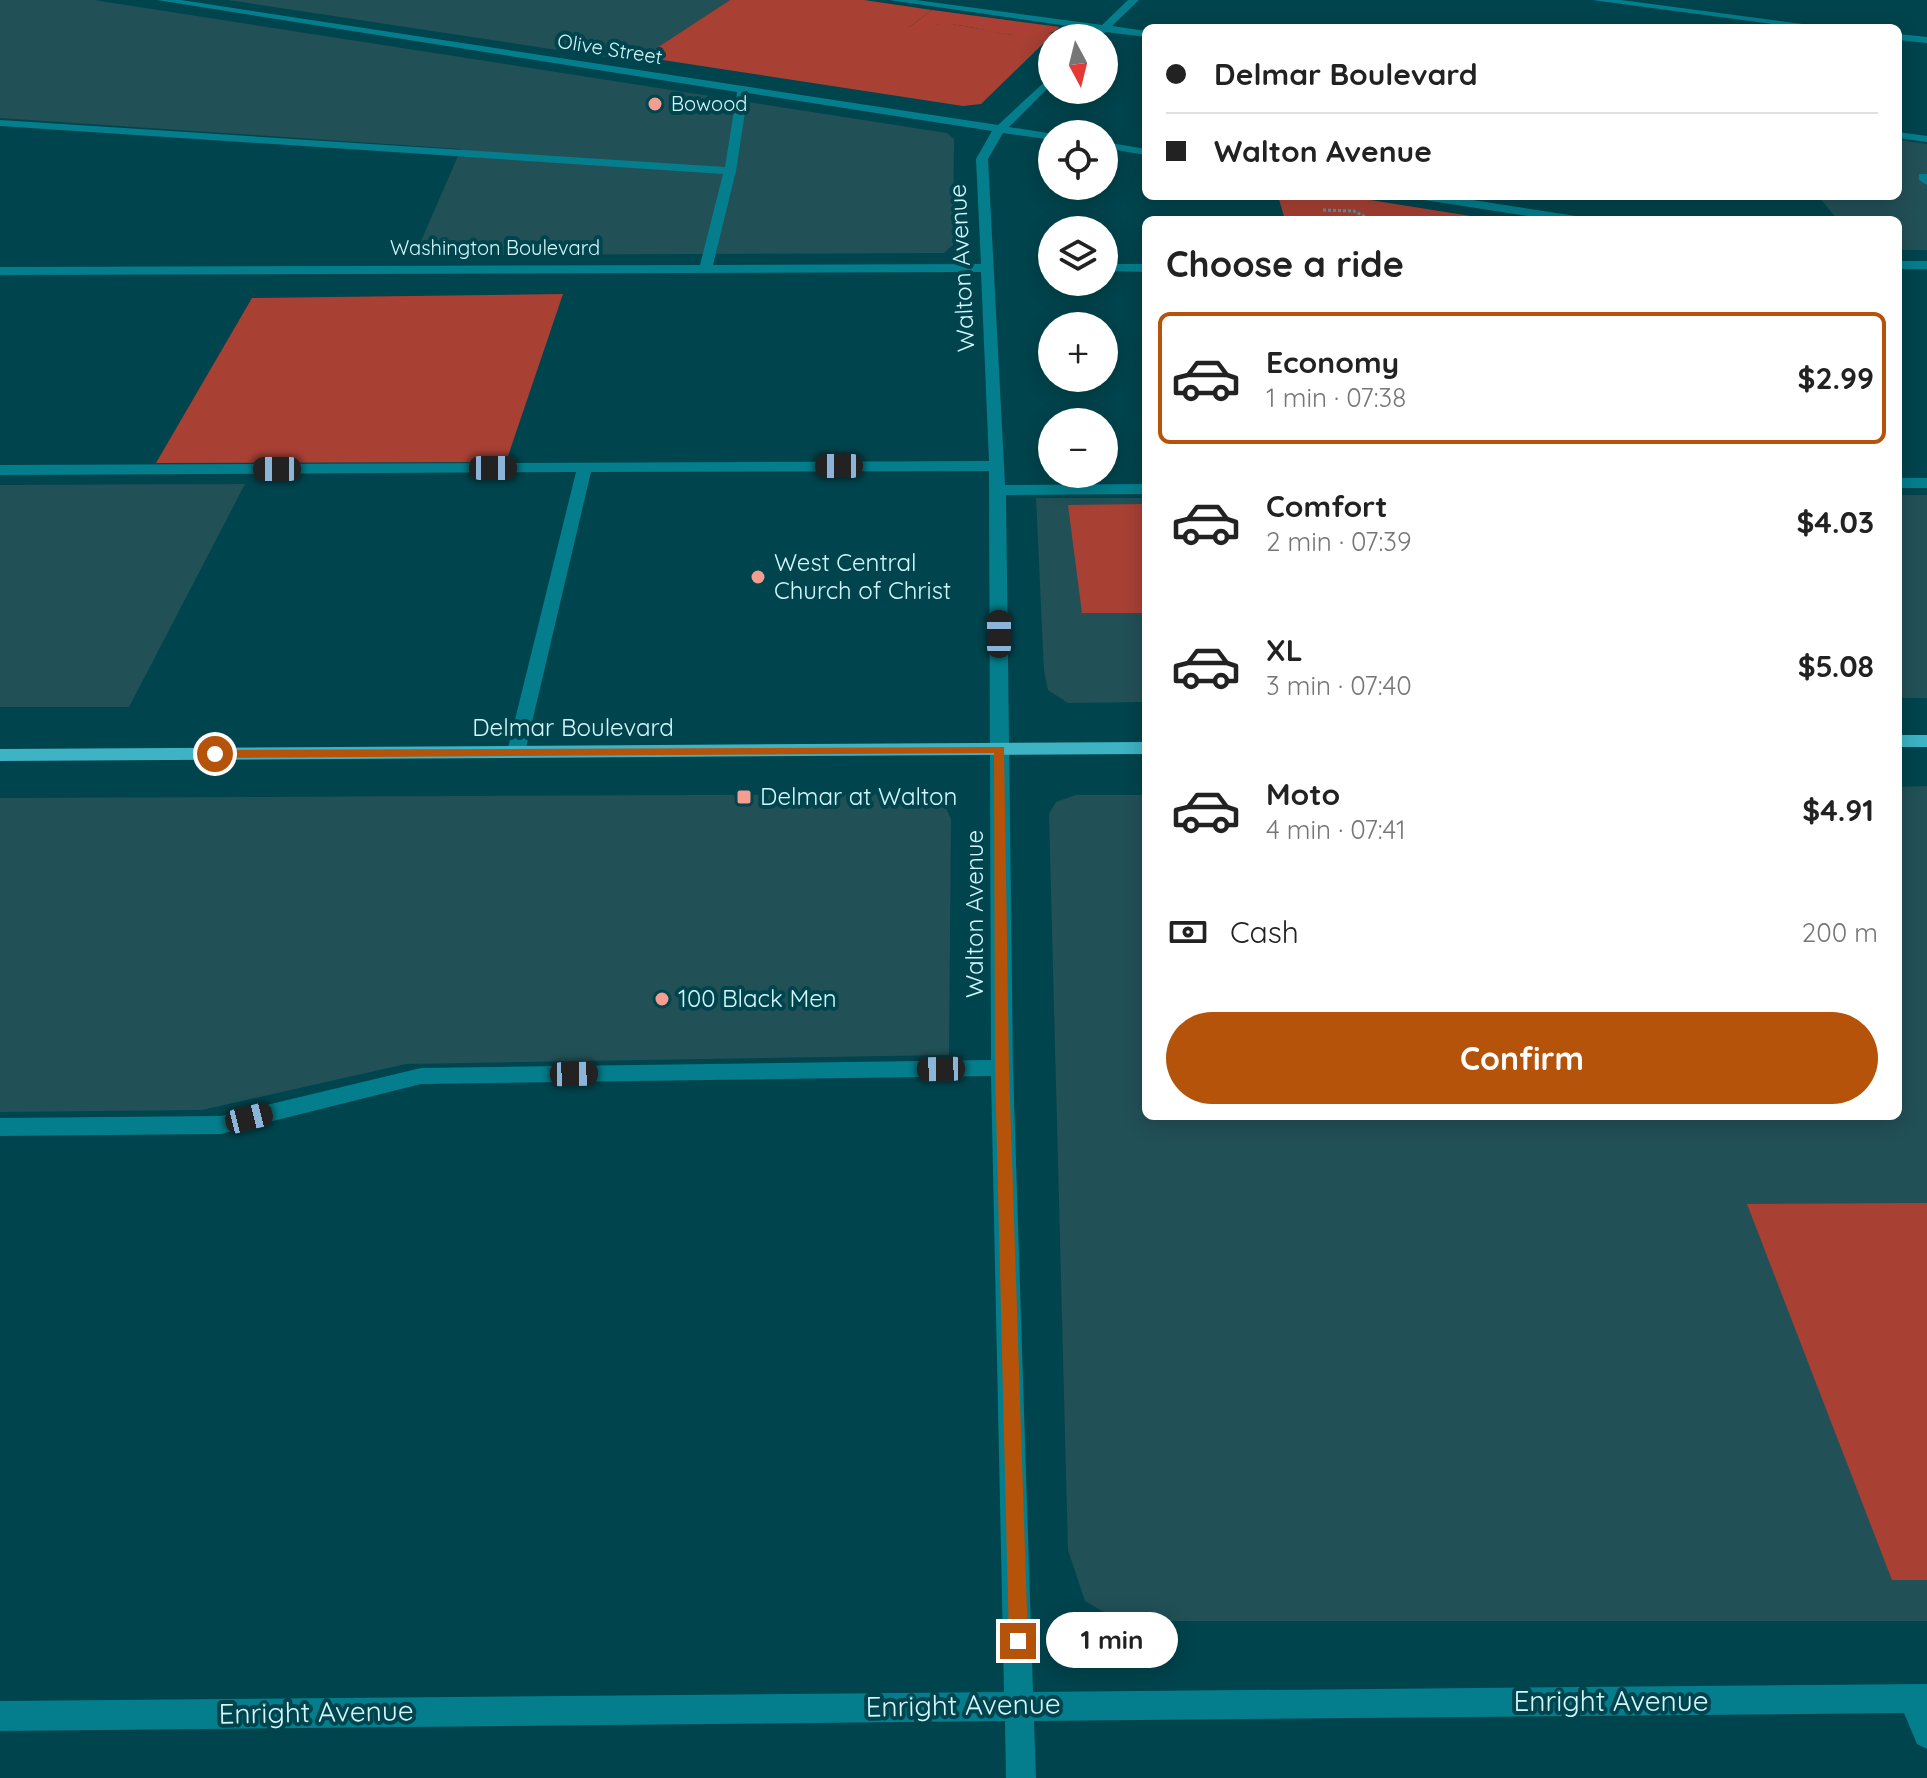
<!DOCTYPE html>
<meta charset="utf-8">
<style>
body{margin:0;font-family:Quicksand,sans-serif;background:#f2f2f2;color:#222;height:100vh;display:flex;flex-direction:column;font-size:30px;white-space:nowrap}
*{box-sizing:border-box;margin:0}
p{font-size:26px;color:#767676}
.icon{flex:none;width:44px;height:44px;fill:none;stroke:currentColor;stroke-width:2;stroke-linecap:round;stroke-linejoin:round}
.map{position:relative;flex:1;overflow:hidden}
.details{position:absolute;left:1142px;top:216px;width:760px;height:904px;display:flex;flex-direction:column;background:#fff;border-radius:12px;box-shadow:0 4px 20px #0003}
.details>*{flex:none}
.guide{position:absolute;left:1142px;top:24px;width:760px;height:176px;border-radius:12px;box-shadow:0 4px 20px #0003;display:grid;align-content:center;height:176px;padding:0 24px;background:#fff}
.needle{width:52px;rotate:173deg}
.controls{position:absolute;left:1038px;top:24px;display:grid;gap:16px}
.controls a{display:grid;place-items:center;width:80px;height:80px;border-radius:50%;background:#fff;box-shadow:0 4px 20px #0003;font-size:40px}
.end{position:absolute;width:36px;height:36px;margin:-18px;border:10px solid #b45309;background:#fff;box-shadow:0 0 0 4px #fff}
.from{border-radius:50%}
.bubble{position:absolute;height:56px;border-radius:28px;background:#fff;box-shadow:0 4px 20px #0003;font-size:26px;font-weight:800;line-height:56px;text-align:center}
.car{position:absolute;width:24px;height:48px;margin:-24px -12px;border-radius:10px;box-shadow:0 0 6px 2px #0007;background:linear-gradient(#222 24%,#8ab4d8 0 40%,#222 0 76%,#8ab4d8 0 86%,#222 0)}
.guide b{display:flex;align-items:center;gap:28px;height:76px;font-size:30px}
.guide b+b{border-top:2px solid #e0e0e0}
.guide i{width:20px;height:20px;background:#222}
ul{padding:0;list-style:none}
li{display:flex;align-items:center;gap:24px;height:132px;margin:0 16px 12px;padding:0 8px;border:4px solid transparent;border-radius:12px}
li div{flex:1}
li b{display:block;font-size:30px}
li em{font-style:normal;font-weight:800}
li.selected{border-color:#b45309}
li>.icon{width:72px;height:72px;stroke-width:1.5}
h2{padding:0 24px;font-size:36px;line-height:96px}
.pay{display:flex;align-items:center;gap:20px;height:88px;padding:0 24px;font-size:30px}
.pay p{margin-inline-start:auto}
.primary-button{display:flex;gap:16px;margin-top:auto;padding:16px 24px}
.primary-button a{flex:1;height:92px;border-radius:48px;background:#b45309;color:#fff;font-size:32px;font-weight:800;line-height:92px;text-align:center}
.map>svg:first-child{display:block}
</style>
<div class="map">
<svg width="1927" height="1778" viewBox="0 0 1927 1778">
<rect width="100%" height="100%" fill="#00444d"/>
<g fill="#225057">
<path d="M0,0h94l853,133 7,6 -1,106 -9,8 -529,2 46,-106 -461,-31z"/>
<path d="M228,0h502l-94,62z"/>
<path d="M1898,140l29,4v106h-29v-30h-60l-20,-24h80z"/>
<path d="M245,484l-116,223h-129v-222z"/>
<rect x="1898" y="495" width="29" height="203"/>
<path d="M1036,498h110v204l-78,1 -20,-13 -4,-19z"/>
<path d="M1927,786v835h-808l-34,-20 -17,-51 -19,-736 7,-12 20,-7h70v321h752v-329z"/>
<path d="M918,794l25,8 8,17 -2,236 -543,9 -204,46 -202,2v-314z"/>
</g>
<g fill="#a84034">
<path d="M730,0h134l68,10 -24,18 39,-5 65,12 42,-2 -73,71 -18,2 -320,-49z"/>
<path d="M1278,196h67l151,24h-211z"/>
<path d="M563,294l-57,168 -350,1 96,-165z"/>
<path d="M1146,504v109h-64l-14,-108z"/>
<path d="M1927,1203v377h-35l-145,-376z"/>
</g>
<path fill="#ac3f33" d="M932,10l128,17c-23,21 -82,-1 -111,-3 -12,-1 -25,4 -37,7l-4,-3z"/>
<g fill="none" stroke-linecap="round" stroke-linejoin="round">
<path stroke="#5e939b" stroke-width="3" stroke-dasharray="3 2" stroke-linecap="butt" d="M1323,210l31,1 18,9"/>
<g fill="#047e8c" fill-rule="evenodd">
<path d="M157,0h24l817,125 54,-50v9l-43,43 45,7 -2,6 -49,-7 -15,26 17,326 141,-1v10l-140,1 7,573 20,624 894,-8v65l-10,-5 -13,-31 -870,8 2,57h-30l-1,-57 -1005,10v-30l1004,-9 -13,-616 -570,8 -200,50 -221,2v-18l221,-2 200,-48 570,-8 -2,-589 -398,1 -66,280 -9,6 -9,-6 69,-280 -576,3v-10l989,-4 -8,-189 -981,3v-8l700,-2 23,-91 -723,-48v-6l725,47 12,-75zM748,93l244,38 -16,28 5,105 -268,1 23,-94z"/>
<path d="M889,0h27l186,25 26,-25h11l-27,26 34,5v6l-40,-5 -7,4 -5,-3 2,-3z"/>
<path d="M1592,0h29l211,28h-30z"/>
<path d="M1898,34l29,3v6l-29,-3z"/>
<path d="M1898,132l29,4v6l-29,-4z"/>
<path d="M1104,142l42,7v6l-42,-7z"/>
<path d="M1919,174h8v11l-8,-5z"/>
<path d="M1418,196h29l129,20 6,4h-29l-129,-20z"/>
<rect x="1898" y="261" width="29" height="8"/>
<path d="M1112,264h34v8l-39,-1 -1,-3z"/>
<rect x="1898" y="478" width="29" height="10"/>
</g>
<g fill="#3db3c4" fill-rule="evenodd">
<rect x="1898" y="735" width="29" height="12"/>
<path d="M1146,742v12l-1146,7v-12z"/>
</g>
</g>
<path fill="#b45309" d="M1004,747l5,321 19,573 -3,6 -7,3 -6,-3 -3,-6 -14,-573 -1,-315 -779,5 -6,-4 6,-4z"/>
<g fill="#f59d8f" stroke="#00444d" stroke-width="3">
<circle cx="655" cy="104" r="8"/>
<circle cx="758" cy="577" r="8"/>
<rect x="736" y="789" width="16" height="16" rx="4"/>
<circle cx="662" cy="999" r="8"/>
</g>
<g text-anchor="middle" stroke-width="8" stroke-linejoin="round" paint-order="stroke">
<g font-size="20" fill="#d3f7fd" stroke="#00444d">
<text transform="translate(610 49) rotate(9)" y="7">Olive Street</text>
<text x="495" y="255">Washington Boulevard</text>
</g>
<g font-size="20" fill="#d3f7fd" stroke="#00444d" text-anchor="start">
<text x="671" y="111">Bowood</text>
</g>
<g font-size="24" fill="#d3f7fd" stroke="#00444d">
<text transform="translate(962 268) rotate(-93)" y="8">Walton Avenue</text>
<text x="573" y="736">Delmar Boulevard</text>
<text transform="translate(975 914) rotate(-90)" y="8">Walton Avenue</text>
</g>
<g font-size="24" fill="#d3f7fd" stroke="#00444d" text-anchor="start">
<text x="774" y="571">West Central<tspan x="774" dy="28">Church of Christ</tspan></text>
<text x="760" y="805">Delmar at Walton</text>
<text x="678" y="1007">100 Black Men</text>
</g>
<g font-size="28" fill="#d3f7fd" stroke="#00444d">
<text x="1611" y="1711">Enright Avenue</text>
<text transform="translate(963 1705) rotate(-1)" y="10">Enright Avenue</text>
<text transform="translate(316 1712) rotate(-1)" y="10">Enright Avenue</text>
</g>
</g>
</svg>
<div class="controls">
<a><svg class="needle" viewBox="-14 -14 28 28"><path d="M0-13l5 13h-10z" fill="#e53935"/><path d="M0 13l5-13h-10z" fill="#767676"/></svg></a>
<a><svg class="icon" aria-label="locate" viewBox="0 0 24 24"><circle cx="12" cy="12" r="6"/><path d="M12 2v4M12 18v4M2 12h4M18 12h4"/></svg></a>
<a><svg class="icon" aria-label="layers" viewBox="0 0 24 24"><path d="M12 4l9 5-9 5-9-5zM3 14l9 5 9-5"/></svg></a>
<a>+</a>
<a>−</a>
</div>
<i class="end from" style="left:215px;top:754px"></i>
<i class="end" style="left:1018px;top:1641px"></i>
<div class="bubble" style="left:1046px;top:1612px;width:132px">1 min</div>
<i class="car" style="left:839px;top:466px;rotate:270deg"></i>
<i class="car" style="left:493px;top:468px;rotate:90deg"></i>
<i class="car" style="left:277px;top:469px;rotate:270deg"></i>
<i class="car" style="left:999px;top:634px;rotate:0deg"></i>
<i class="car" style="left:941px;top:1069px;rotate:269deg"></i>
<i class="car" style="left:574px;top:1074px;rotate:89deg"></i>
<i class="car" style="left:249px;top:1118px;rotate:76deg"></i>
<div class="guide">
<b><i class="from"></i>Delmar Boulevard</b>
<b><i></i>Walton Avenue</b>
</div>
<section class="details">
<h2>Choose a ride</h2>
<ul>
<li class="selected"><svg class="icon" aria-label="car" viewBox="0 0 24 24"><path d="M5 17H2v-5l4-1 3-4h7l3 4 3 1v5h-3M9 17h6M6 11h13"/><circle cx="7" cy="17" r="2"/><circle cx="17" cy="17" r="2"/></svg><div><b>Economy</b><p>1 min · 07:38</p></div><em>$2.99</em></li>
<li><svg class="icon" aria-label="car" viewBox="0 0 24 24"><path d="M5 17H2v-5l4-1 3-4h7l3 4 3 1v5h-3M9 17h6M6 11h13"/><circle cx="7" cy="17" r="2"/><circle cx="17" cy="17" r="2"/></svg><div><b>Comfort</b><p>2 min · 07:39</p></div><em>$4.03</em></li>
<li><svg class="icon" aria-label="car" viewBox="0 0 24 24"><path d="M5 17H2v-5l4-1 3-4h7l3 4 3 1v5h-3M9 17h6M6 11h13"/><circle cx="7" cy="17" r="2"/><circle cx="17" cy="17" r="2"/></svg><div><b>XL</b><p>3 min · 07:40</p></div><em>$5.08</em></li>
<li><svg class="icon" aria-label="car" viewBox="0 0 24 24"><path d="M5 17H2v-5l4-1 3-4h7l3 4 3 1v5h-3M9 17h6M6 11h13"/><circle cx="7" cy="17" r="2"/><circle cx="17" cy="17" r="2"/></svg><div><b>Moto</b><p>4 min · 07:41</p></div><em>$4.91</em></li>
</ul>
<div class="pay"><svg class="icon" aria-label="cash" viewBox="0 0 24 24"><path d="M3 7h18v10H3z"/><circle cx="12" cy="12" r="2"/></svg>Cash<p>200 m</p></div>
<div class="primary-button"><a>Confirm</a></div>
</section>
</div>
